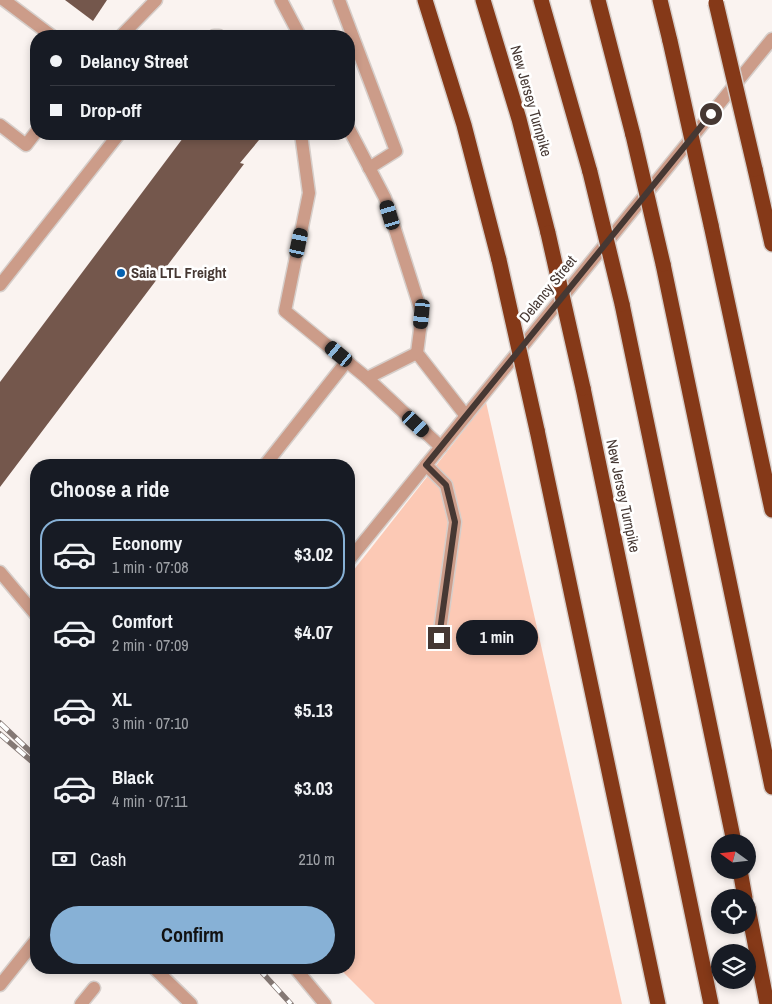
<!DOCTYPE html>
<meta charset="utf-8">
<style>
body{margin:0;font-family:"Archivo Narrow",sans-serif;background:#242831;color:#f1f3f6;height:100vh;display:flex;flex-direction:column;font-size:19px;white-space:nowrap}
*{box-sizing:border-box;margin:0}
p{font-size:16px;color:#9ea1a6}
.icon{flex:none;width:28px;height:28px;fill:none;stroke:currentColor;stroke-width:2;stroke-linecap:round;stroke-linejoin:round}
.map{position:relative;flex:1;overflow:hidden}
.details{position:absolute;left:30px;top:459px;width:325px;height:515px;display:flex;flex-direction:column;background:#171b24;border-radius:20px;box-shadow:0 2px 8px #0003}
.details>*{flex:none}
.guide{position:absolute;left:30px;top:30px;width:325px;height:110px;border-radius:20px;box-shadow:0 2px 8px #0003;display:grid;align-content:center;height:110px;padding:0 20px;background:#171b24}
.needle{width:32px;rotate:285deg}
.tools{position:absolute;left:711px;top:834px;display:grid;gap:10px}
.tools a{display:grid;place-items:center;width:45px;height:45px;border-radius:50%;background:#171b24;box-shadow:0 2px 8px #0003;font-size:25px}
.end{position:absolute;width:22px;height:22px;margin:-11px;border:6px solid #463833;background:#fff;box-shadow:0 0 0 2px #fff}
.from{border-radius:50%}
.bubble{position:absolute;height:35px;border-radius:18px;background:#171b24;box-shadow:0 2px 8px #0003;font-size:16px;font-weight:700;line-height:35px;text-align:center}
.car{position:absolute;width:15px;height:30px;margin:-15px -8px;border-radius:6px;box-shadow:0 0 4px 1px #0007;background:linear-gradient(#222 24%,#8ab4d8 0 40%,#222 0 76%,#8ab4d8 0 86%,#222 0)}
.guide b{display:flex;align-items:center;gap:18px;height:48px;font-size:19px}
.guide b+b{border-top:1px solid #363941}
.guide i{width:12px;height:12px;background:#f1f3f6}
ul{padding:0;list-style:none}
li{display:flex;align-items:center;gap:15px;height:70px;margin:0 10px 8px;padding:0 10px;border:2px solid transparent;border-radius:20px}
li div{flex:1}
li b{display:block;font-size:19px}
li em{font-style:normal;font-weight:700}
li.active{border-color:#87b1d6}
li>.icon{width:45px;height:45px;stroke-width:1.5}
h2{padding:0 20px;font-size:22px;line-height:60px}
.pay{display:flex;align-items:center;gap:12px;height:55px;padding:0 20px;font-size:19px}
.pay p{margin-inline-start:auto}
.action{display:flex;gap:10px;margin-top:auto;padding:10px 20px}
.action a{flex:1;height:58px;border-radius:30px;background:#87b1d6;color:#111;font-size:20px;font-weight:700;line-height:58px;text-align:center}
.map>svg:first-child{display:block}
</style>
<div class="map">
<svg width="772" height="1004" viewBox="0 0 772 1004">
<rect width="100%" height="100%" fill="#faf3f0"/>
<path fill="#fcc9b5" d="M486,402l136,602h-247l-36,-36h10v-392z"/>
<g fill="#74574c">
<path d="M65,0h42l-14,21z"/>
<path d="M186,134h78l-24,29 4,1 -244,323v-105z"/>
</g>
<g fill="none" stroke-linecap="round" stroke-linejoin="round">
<defs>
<g id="minor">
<path d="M4,0l48,36"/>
<path d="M281,0l19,36"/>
<path d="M339,0l57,151 -27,17"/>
<path d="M121,36l35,-36"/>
<path d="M214,36h5"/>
<path d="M0,125l26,20 10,-13"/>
<path d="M349,129l36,69 37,116 -5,39 49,63"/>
<path d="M301,134l8,59 -24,118 82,67"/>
<path d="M0,285l119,-151"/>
<path d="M417,353l-50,25 74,69"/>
<path d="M265,465l82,-104"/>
<path d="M426,465l20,20 9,37 -16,116"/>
<path d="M349,560l423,-521"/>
<path d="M0,572l36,43"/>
<path d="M154,968l37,36"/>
<path d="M295,968l30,36"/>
<path d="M0,985l36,-45"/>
<path d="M81,1004l13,-16"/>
</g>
<g id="highway">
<path d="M425,0l39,125 35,135"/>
<path d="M483,0l36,119 29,114"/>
<path d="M541,0l49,172"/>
<path d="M598,0l35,135"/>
<path d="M660,0l10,41"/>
<path d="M755,169l17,75"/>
<path d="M711,225l61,285"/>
<path d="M663,264l109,523"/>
<path d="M622,304l112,538"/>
<path d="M583,388l128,616"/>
<path d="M537,430l121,574"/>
<path d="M740,870l5,28"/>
<path d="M748,908l19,96"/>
</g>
</defs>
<use href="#minor" stroke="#d6ceca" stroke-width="15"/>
<use href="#highway" stroke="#d6ceca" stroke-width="18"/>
<use href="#minor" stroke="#cc9c89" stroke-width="12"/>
<use href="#highway" stroke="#853918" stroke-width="15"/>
<defs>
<g id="rail">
<path d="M0,723l36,34"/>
<path d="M0,734l36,31"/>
<path d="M258,968l33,36"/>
</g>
</defs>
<use href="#rail" stroke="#847874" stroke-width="5.5"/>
<use href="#rail" stroke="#fff" stroke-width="4" stroke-dasharray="11" stroke-linecap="butt"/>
<defs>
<g id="highway-bridge">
<path d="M716,3l39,166"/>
<path d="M670,41l41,184"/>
<path d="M633,135l30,129"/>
<path d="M590,172l32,132"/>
<path d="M548,233l35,155"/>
<path d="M499,260l38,170"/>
</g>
</defs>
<use href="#highway-bridge" stroke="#d6ceca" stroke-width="18" stroke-linecap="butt"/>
<use href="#highway-bridge" stroke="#853918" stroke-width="15"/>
</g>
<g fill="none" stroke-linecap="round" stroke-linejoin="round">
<path stroke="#463833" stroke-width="6" d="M439,638l16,-116 -9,-37 -20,-20 285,-351"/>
</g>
<circle fill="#0661af" stroke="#fff" stroke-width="2" cx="121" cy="273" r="5"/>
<g text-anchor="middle" stroke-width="5" stroke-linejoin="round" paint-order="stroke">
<g font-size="15" fill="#463833" stroke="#fff">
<text transform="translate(531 101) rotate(74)" y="5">New Jersey Turnpike</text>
<text transform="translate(548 289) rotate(-51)" y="5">Delancy Street</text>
<text transform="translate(623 496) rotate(78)" y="5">New Jersey Turnpike</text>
</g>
<g font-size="15" font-weight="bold" fill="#463833" stroke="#fff" text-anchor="start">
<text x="131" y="278">Saia LTL Freight</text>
</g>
</g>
</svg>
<div class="tools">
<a><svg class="needle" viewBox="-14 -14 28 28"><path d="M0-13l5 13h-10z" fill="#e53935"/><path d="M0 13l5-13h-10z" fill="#9ea1a6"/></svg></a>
<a><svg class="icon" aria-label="locate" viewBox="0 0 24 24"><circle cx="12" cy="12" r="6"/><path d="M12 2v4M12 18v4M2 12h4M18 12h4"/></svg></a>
<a><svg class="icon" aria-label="layers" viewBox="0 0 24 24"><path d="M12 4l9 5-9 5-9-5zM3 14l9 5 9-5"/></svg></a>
</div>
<i class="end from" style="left:711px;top:114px"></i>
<i class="end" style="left:439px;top:638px"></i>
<div class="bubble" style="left:456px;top:620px;width:82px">1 min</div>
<i class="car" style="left:390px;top:215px;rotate:343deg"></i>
<i class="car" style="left:299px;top:243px;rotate:12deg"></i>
<i class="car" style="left:422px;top:314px;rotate:186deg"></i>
<i class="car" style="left:339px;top:354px;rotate:310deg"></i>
<i class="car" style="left:416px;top:424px;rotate:133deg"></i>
<div class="guide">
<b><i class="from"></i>Delancy Street</b>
<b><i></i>Drop-off</b>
</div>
<section class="details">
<h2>Choose a ride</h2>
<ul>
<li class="active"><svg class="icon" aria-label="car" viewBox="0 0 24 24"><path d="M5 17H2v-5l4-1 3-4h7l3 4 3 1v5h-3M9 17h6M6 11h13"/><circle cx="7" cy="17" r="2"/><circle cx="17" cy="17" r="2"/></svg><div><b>Economy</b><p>1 min · 07:08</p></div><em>$3.02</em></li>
<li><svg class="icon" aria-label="car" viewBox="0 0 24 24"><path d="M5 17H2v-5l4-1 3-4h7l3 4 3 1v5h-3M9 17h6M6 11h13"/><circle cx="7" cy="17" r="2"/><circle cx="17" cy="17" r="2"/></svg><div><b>Comfort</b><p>2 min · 07:09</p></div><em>$4.07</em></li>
<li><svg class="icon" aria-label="car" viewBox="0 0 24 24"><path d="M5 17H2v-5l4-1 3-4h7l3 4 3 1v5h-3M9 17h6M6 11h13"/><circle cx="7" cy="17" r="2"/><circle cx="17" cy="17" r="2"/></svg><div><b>XL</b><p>3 min · 07:10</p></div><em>$5.13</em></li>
<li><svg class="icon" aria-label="car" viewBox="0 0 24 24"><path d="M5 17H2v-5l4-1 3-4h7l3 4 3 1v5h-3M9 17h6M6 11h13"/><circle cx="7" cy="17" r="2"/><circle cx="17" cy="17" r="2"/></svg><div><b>Black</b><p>4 min · 07:11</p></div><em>$3.03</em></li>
</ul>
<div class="pay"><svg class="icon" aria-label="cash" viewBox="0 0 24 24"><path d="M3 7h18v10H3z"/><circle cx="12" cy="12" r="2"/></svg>Cash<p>210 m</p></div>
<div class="action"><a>Confirm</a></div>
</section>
</div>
